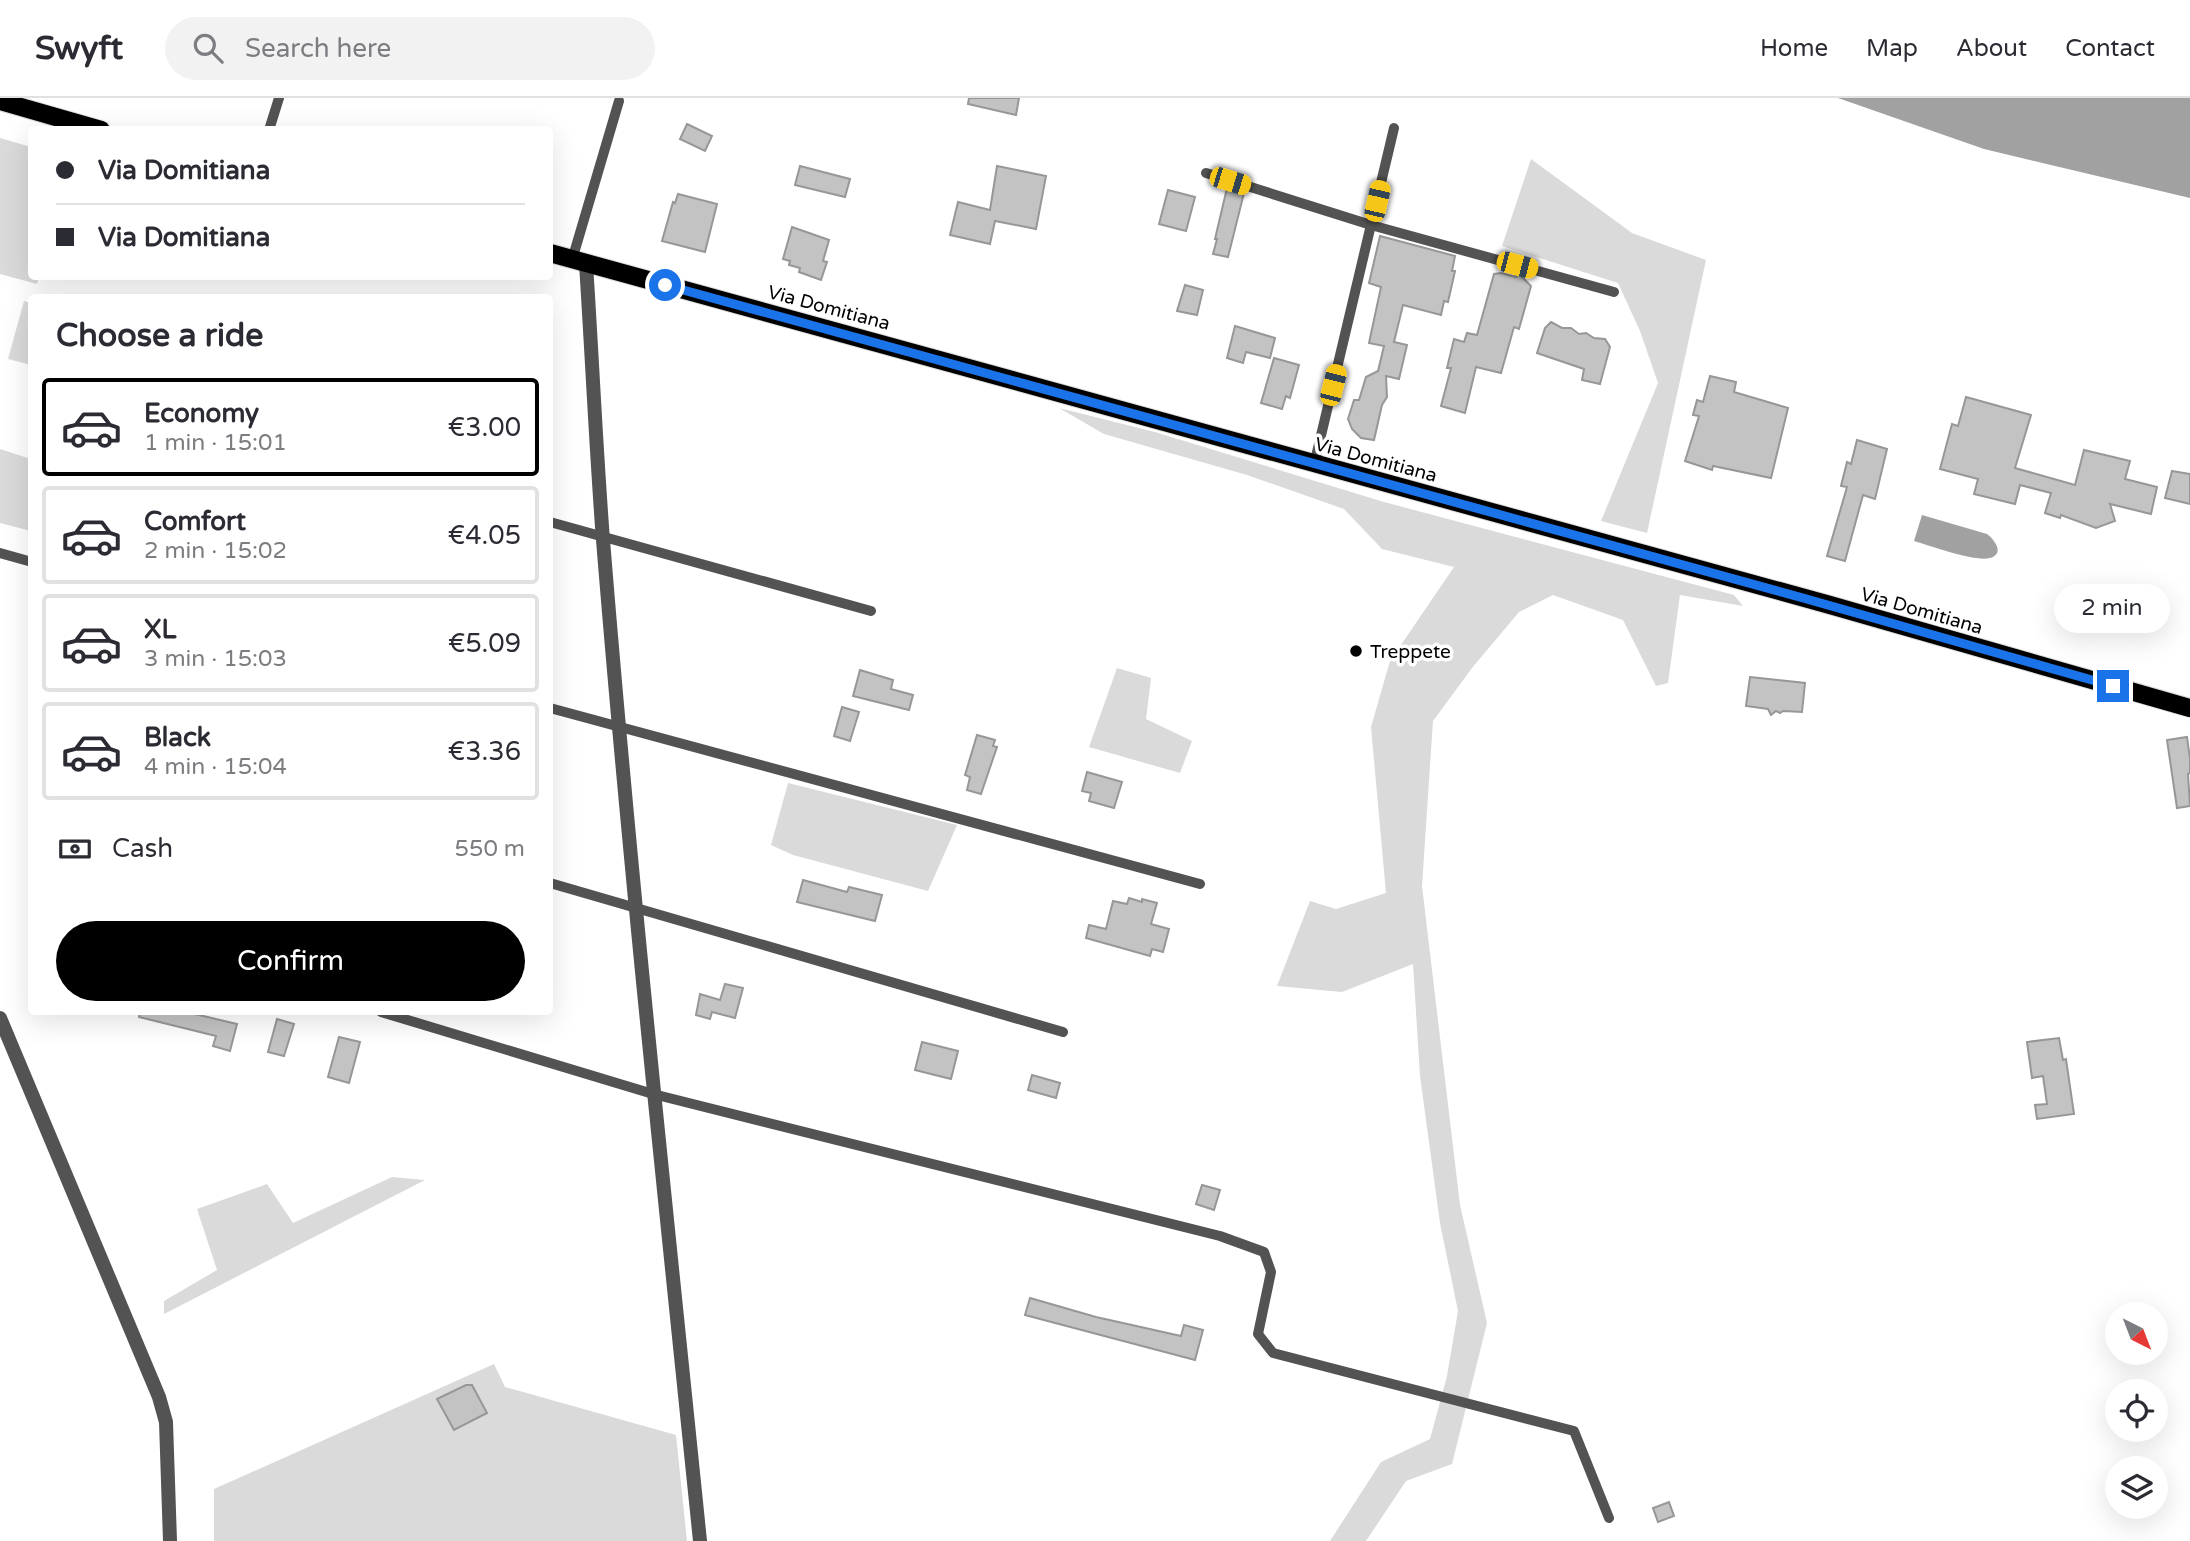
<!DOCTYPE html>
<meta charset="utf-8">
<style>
body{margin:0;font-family:"Varela Round",sans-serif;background:#f2f2f3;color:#2b2b33;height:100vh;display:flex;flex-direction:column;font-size:26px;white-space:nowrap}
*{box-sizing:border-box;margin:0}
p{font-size:23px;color:#7c7c81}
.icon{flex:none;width:38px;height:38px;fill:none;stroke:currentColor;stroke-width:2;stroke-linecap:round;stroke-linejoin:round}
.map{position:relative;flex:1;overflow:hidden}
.details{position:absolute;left:28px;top:196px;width:525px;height:721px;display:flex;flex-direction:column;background:#fff;border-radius:7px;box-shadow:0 7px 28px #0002}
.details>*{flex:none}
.top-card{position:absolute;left:28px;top:28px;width:525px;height:154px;border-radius:7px;box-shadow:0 7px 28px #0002;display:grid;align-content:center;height:154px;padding:0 28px;background:#fff}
.needle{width:46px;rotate:138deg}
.fabs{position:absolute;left:2105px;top:1204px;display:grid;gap:14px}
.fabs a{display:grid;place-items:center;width:63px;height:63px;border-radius:50%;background:#fff;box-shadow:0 7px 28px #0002;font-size:35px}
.end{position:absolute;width:32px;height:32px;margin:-16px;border:9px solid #1a73e8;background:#fff;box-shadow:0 0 0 4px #fff}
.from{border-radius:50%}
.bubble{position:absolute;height:49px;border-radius:24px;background:#fff;box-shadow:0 7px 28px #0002;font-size:23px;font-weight:600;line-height:49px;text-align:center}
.car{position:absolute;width:21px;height:42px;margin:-21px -10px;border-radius:9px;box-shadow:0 0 5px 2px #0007;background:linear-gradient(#f5c518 24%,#345 0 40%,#f5c518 0 76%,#345 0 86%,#f5c518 0)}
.top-card b{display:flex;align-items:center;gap:24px;height:66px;font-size:26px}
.top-card b+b{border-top:2px solid #e1e1e2}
.top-card i{width:18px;height:18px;background:#2b2b33}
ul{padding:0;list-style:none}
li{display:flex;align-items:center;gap:21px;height:98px;margin:0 14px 10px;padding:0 14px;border:4px solid #e1e1e2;border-radius:7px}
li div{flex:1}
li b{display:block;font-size:26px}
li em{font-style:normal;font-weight:600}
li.on{border-color:#000}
li>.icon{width:63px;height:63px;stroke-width:1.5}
h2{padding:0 28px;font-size:32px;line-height:84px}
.pay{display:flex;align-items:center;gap:18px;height:77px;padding:0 28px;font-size:26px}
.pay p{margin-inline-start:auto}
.primary-button{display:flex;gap:14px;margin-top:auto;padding:14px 28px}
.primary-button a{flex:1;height:80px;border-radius:42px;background:#000;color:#fff;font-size:28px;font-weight:600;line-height:80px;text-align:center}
header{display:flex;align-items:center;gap:42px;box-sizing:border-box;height:98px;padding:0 35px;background:#fff;border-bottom:2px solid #e1e1e2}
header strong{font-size:33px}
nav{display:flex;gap:38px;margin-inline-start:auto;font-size:24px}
.search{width:490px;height:63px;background:#f2f2f3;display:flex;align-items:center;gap:18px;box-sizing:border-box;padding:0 24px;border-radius:38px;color:#7c7c81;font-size:26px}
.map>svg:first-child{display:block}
</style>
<header>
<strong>Swyft</strong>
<div class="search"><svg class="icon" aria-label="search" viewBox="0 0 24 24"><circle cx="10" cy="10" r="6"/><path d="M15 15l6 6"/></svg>Search here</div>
<nav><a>Home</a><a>Map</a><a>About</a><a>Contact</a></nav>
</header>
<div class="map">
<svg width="2190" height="1443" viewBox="0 0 2190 1443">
<rect width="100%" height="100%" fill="#fff"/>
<g fill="#dadada">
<path d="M0,40l31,9 1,129 7,1 -2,7 -37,-10z"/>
<path d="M1531,61l101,74 74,27 -59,273 -46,-12 57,-138 -18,-52 -22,-48 -116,-37z"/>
<path d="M24,203l7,2v62l-23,-6z"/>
<path d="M1059,310l96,24 229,70 350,93 9,11 -63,-11 -12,88 -12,3 -33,-66 -70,-25 -34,17 -47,56 -39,53 -11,165 38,319 27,118 -35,141 -46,17 -40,60h-36l51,-79 49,-23 17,-63 11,-65 -18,-88 -20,-147 -7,-112 -71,28 -65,-6 33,-85 26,8 50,-16 -15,-166 19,-66 64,-94 -72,-18 -38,-40 -97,-34 -143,-41z"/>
<path d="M0,351l31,10v72l-31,-8z"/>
<path d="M1117,570l34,10 -5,41 46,22 -12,32 -91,-26z"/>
<path d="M788,685l169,42 -29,66 -135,-36 -22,-10z"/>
<path d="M392,1079l33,3 -261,134v-13l53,-31 -20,-61 70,-25 26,39z"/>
<path d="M494,1266l11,23 171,48 11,106h-473v-52z"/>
</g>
<g fill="#a1a1a1">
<path d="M1838,0h352v100l-206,-49z"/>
<path d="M1922,417l65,19c8,6 18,20 3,24 -15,4 -59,-12 -76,-17z"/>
</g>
<g fill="#c3c3c3" stroke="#979797" stroke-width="2">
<path d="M969,0h50l-3,17 -48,-11z"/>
<path d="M687,26l25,12 -7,15 -25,-12z"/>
<path d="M800,68l50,13 -5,18 -50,-12z"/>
<path d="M997,68l49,10 -10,53 -41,-8 -5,23 -40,-9 8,-33 32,8z"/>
<path d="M1227,90l17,5 -16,64 -15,-3 4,-15h-2z"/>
<path d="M1168,92l27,7 -9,34 -27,-7z"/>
<path d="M678,96l39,10 -12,48 -43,-11 11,-39 2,1z"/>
<path d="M792,129l37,13 -6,21 4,1 -6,18 -22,-8 1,-4 -11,-3 1,-4 -7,-2z"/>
<path d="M1380,138l75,20 -3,15h3l-7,31 -4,-1 -3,14 -38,-10 -9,37 13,3 -8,34 -13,-3 1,21 -5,8 -8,35 -13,-2 -9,-9 -4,-10 6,-19h5l7,-23 12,-6 6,-25 -15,-3 12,-56 -12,-4z"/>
<path d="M1501,175l15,4 1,-4 2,1 12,12 -12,43 -5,-2 -13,46 -25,-6 -11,46 -24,-7 10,-38h-4l7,-29 10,3 3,-9 10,2 17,-61z"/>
<path d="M1185,187l18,5 -6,25 -20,-4z"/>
<path d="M1551,224l11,6h9l8,6 7,-1 8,5 11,1 5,8 -10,37 -18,-4 2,-11 -47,-16 8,-25z"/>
<path d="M1235,228l40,12 -5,20 -24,-6 -3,11 -16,-5z"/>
<path d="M1274,260l25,7 -9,33 -4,-2 -4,13 -21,-6z"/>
<path d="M1710,278l26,6 -2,10 54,16 -17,70 -58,-12 -1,4 -27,-9 14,-45 -6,-1 4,-15 6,2z"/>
<path d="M1966,299l65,18 -16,53 60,17 9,-35 46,11 -5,18 32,8 -6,27 -41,-10 5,17 -19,7 -35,-13 -1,3 -15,-5 6,-20 -31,-8 -5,19 -41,-10 4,-15 -38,-10 12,-45 6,2z"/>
<path d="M1857,342l30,9 -12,50 -12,-4 -18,66 -18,-5 20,-69 -6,-1 6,-24 4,2z"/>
<path d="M2172,373l18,3v30l-25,-6z"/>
<path d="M860,572l33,10 -2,9 22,6 -4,15 -56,-14z"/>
<path d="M1750,579l55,6 -3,29 -19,-1 -3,2 -4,-2 -5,4 -3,-6 -22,-3z"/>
<path d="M842,609l17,5 -9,29 -16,-5z"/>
<path d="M977,637l18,5 -2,6 4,1 -16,47 -14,-4 3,-13 -5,-2z"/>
<path d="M2187,639l3,22v14l-2,1 2,32 -13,2 -10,-68z"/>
<path d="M1087,674l35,10 -8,26 -25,-7 2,-8 -9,-2z"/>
<path d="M803,782l44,12 2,-5 33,8 -7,26 -78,-19z"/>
<path d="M1129,800l13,4v-3l15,4 -6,21 18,5 -6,23 -11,-3 -2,7 -64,-18 3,-13 17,4 7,-28 14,3z"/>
<path d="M725,886l18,4 -8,30 -23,-6 -2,7 -14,-4 4,-21 20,6z"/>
<path d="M140,914h56l-1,2 42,10 -7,27 -17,-5 3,-10 -77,-19z"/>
<path d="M277,921l17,5 -10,32 -16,-4z"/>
<path d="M339,939l21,5 -11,41 -21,-6z"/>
<path d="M2059,940l4,22 3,-1 8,55 -37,5 -2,-14 12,-1 -4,-28 -11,2 -5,-36z"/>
<path d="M922,944l36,9 -7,28 -36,-9z"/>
<path d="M1032,977l28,8 -4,15 -28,-8z"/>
<path d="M1202,1087l18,5 -6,20 -18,-6z"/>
<path d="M1030,1200l66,19 85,19 3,-11 19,5 -8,30 -170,-45z"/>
<path d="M466,1287h6l15,28 -33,17 -17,-31z"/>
<path d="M1669,1404l5,14 -16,6 -5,-14z"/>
</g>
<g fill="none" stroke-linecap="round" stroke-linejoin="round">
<defs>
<g id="primary">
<path d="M0,3l101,29"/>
<path d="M550,155l1280,352 360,103"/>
</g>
</defs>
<use href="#primary" stroke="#dbdbdb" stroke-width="20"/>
<g stroke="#535353" stroke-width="10">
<path d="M269,32l10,-32"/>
<path d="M1206,75l165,52 243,67"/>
<path d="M572,162l47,-159"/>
<path d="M1314,367l80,-337"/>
<path d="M550,424l321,89"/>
<path d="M0,455l32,9"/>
<path d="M550,610l650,176"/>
<path d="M550,785l513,149"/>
<path d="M381,914l272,82 567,142 44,16 7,20 -13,62 15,19 301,78 35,87"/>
</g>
<g stroke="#535353" stroke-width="14">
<path d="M586,166c6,92 10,184 17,276 27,334 63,668 97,1001"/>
<path d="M0,920l159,379 7,25 4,119"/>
</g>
<use href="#primary" stroke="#000" stroke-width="18"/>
</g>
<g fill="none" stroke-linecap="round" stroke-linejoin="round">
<path stroke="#1a73e8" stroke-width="9" d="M665,187l1138,313 310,88"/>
</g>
<circle fill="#000" stroke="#fff" stroke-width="2.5" cx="1356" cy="553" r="7"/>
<g text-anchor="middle" stroke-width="7" stroke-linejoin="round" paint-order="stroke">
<g font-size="19" fill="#000" stroke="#fff">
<text transform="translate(829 209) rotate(15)" y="7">Via Domitiana</text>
<text transform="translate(1376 361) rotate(15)" y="7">Via Domitiana</text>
<text transform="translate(1922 512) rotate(16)" y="7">Via Domitiana</text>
</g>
<g font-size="19" fill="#000" stroke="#fff" text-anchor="start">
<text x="1370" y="560">Treppete</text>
</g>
</g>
</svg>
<div class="fabs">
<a><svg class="needle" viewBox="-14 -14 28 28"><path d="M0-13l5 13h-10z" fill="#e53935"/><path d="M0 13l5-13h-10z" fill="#7c7c81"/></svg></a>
<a><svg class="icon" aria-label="locate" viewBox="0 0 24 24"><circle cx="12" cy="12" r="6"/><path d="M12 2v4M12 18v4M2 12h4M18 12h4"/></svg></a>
<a><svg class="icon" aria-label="layers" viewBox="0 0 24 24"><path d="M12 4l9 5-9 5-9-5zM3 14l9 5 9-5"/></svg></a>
</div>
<i class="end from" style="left:665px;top:187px"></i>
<i class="end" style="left:2113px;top:588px"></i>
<div class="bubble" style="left:2054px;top:486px;width:116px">2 min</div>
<i class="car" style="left:1230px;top:83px;rotate:107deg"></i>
<i class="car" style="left:1377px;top:103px;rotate:13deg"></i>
<i class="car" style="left:1517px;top:167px;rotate:105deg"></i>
<i class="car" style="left:1333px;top:287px;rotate:14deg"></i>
<div class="top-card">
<b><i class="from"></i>Via Domitiana</b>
<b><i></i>Via Domitiana</b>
</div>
<section class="details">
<h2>Choose a ride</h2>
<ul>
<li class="on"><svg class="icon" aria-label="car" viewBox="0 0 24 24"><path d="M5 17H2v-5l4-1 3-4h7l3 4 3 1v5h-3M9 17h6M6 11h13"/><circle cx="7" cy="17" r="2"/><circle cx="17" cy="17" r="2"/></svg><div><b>Economy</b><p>1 min · 15:01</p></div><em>€3.00</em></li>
<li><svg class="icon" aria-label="car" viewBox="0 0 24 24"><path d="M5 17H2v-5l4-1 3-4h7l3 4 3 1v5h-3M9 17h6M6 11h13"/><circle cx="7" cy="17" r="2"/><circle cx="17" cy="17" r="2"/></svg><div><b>Comfort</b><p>2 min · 15:02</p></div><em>€4.05</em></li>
<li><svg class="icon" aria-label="car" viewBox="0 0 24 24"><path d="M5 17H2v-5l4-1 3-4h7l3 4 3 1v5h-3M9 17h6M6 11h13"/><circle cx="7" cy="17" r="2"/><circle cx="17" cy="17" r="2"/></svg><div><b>XL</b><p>3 min · 15:03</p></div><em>€5.09</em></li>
<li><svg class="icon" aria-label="car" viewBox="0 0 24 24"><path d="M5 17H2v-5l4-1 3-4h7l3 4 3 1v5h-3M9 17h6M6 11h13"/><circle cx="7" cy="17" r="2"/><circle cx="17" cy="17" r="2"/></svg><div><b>Black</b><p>4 min · 15:04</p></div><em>€3.36</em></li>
</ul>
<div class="pay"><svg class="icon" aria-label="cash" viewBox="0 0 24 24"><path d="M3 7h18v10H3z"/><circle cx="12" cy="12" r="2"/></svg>Cash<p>550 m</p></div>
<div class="primary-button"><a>Confirm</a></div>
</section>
</div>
